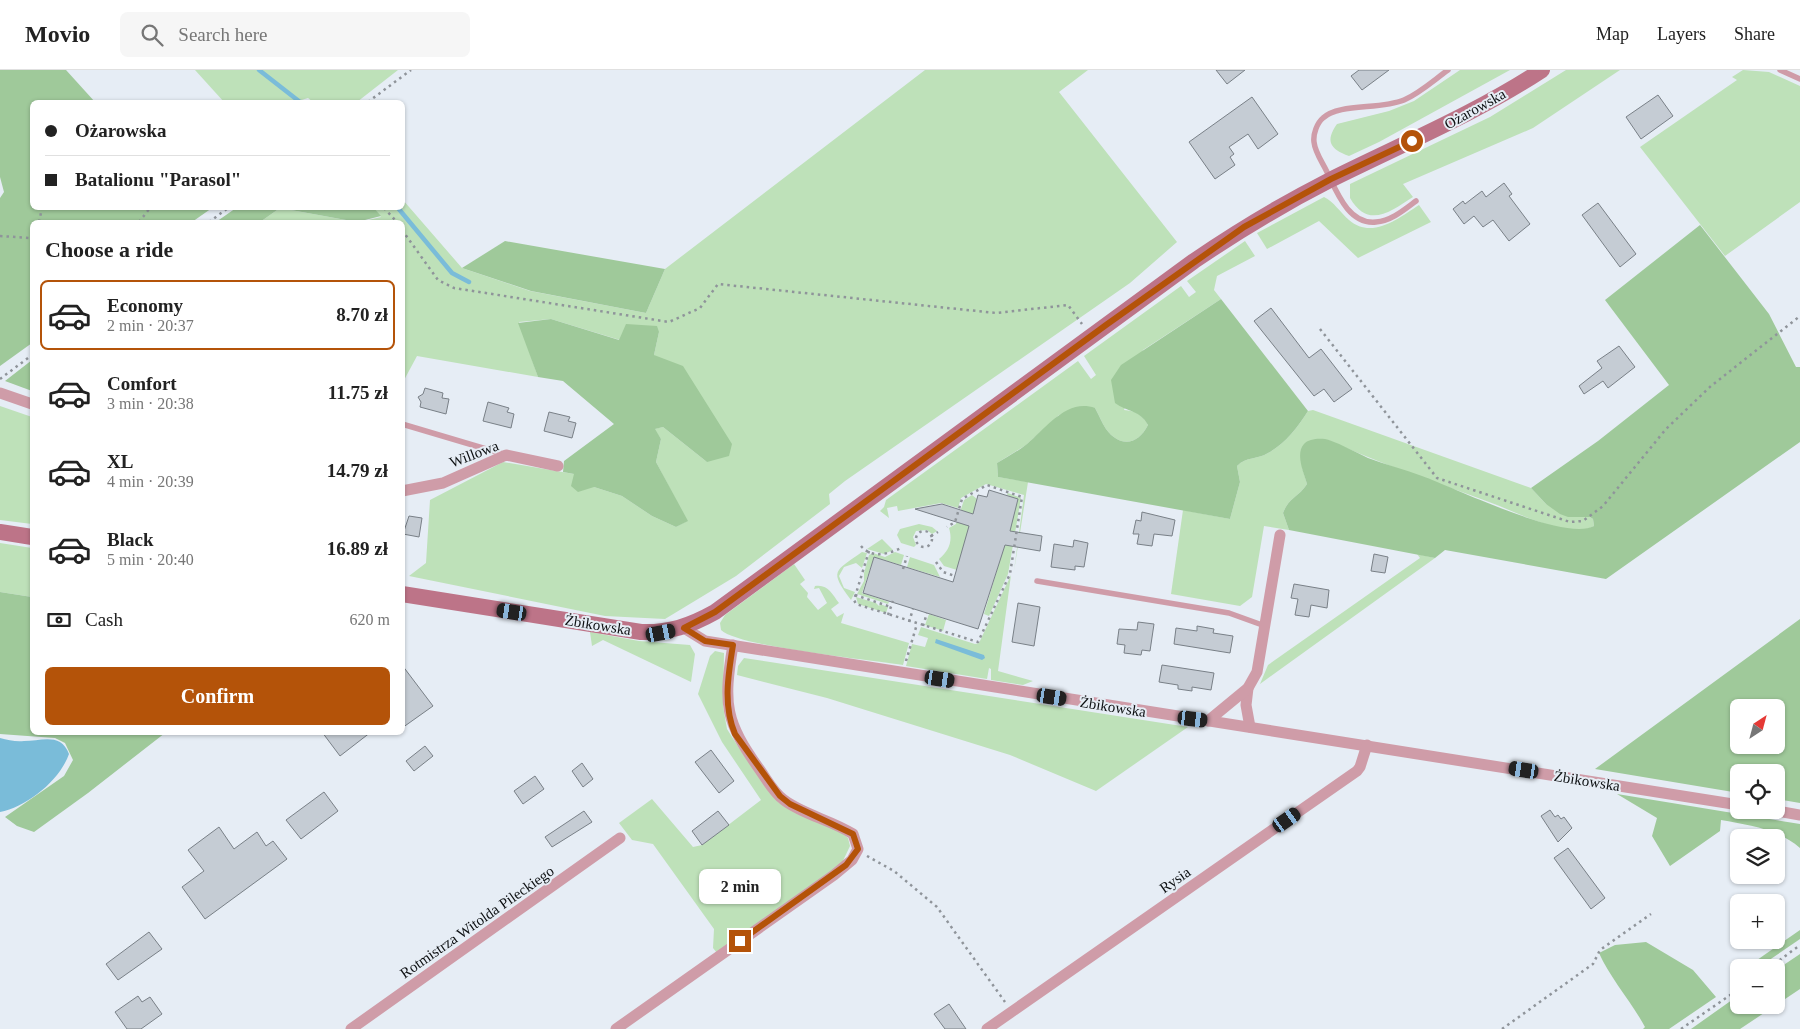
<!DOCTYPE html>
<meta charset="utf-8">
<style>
body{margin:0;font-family:"Times New Roman",serif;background:#f6f6f6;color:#222;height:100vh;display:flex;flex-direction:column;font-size:19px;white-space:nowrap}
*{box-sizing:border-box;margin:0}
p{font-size:16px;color:#767676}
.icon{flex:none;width:28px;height:28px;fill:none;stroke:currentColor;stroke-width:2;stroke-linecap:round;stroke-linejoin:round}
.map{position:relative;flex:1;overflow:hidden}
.side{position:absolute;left:30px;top:150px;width:375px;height:515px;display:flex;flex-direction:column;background:#fff;border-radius:8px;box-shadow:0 1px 4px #0004}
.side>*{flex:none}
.banner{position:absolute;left:30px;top:30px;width:375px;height:110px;border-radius:8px;box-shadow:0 1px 4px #0004;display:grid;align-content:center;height:110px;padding:0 15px;background:#fff}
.needle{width:32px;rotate:36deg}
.controls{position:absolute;left:1730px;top:629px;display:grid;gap:10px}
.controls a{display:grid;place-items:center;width:55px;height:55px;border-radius:8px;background:#fff;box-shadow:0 1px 4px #0004;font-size:25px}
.end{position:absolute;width:22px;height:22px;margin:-11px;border:6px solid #b45309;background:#fff;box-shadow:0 0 0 2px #fff}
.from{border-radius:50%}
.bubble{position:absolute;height:35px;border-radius:8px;background:#fff;box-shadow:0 1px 4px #0004;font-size:16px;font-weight:800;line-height:35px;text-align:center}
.car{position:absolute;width:15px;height:30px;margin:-15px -8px;border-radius:6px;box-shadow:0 0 4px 1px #0007;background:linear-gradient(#222 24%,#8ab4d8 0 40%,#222 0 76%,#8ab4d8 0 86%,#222 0)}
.banner b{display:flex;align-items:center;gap:18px;height:48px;font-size:19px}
.banner b+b{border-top:1px solid #e0e0e0}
.banner i{width:12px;height:12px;background:#222}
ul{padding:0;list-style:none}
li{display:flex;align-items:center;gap:15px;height:70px;margin:0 10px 8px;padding:0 5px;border:2px solid transparent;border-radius:8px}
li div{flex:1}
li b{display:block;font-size:19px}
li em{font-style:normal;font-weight:800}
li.active{border-color:#b45309}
li>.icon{width:45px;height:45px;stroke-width:1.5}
h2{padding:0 15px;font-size:22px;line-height:60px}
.pay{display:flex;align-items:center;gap:12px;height:55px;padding:0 15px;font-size:19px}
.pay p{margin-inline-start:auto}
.cta{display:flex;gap:10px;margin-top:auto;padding:10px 15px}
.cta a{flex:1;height:58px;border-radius:8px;background:#b45309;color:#fff;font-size:20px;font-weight:800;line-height:58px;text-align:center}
header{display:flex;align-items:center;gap:30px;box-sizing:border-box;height:70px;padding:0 25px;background:#fff;border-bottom:1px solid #e0e0e0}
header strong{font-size:24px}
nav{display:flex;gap:28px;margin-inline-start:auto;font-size:18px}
.search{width:350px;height:45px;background:#f6f6f6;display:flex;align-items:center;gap:12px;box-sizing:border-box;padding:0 18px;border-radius:8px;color:#767676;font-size:19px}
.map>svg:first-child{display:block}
</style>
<header>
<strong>Movio</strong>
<div class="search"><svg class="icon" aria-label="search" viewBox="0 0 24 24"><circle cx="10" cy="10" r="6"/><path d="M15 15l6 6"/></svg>Search here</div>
<nav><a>Map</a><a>Layers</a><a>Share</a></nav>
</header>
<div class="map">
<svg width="1800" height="959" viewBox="0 0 1800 959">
<rect width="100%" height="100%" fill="#e6edf5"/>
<g fill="#bee1b9">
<path d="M195,0h203l-41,32h-44l-5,-4 -13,4h-71z"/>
<path d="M925,0h163l-29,22 118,150 -47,41 -285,198 -16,13 1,10 -94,72 -71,43 -60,-3 -196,-40 17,-13 4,-63 73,-38 71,12 20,13 28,9 30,20 24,11 11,-6 -31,-59 5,-23 -7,-10 9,-2 44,35 -53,-107 5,-23 -39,8 -69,-21 -32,3 19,55 -121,-21 -14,26 -1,-160h-42l21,-5 -7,-9h28l1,-8 59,68 68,23 116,22 19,-44z"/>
<path d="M1460,0h50l-131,72 -30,14c-19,-7 -24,-15 -12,-32l52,-13 25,-10z"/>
<path d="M1566,0h54l-87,58 -130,56 10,13c-23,15 -45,32 -63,1v-14l140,-67z"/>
<path d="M1743,0l26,2 31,14v116l-75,54 -85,-109 97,-67 -5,-3z"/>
<path d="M1324,127c10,5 16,15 25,23 23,20 50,-2 70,-15l12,17 -73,36 -39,-37 -52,28 -10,-16z"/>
<path d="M280,138l77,14h-97z"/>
<path d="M1245,171l10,15 -38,20 -3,14 7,9 -78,51 -19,60c12,1 18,4 24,15 -10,20 -28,23 -42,4 -4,-6 -7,-14 -11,-21l-36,7 -33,30 -29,18 1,14 30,5 -14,89 10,-76 -38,-11 -25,14 -3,10 -17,-5 -43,8 -1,-5 -10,2 2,10 -9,-7 4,-4 2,-7 192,-139 13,18 5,-4 -12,-19 97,-70 8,11 7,-5 -9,-11z"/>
<path d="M0,336l32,11v107l-32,-4z"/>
<path d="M1313,340l218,78 15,16 44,13 3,2 1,7c-6,3 -11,5 -18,4 -30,-2 -60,-18 -87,-28 -54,-20 -108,-38 -161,-62l-26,27 5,17c-9,14 -17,12 -24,29l6,17 -25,-4 -12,71 -12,9 -69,-12 12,-84 47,9 10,-37 -3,-16c10,-10 20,-6 31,-13 17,-9 30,-26 40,-42z"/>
<path d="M1008,423l13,5 -13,76 -19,42 -5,-2 34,-114 -11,-5z"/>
<path d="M972,425l5,4 -2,10 -18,61 -13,-4 -5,-7c10,-8 14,-18 10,-31l7,-4 8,-24z"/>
<path d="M919,454l13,3 5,4 -5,3 -5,-4 -11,1 -3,6 3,8 -2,2 -13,-4 -4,-8 3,-6z"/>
<path d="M882,469l11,11 -9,4 -17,-5z"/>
<path d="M0,473l32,5v49l-32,-5z"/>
<path d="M862,482l5,1 -5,15 -6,-5 -12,4 -5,9 5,12 11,4 -4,8c-22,-30 -17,-28 11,-48z"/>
<path d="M895,482l9,3 -3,10 -27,-8 -12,36 27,9 -1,2 -31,-10 7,-13v-8l5,-18 4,-2 12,4z"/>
<path d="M1417,484l18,4 -175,126 8,-19 152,-107z"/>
<path d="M910,487l24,8 6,12 -33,-10z"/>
<path d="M794,494l11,16 -5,4 8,9 -1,4 11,13 9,-7 -8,-15 -5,1 1,-3c13,-2 17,8 24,17l-8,6 6,8 7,-4 -3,10 68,20 -6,22c-33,-5 -164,-18 -182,-35l-1,-7 5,-8z"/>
<path d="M1011,505l-13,96 35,10 -10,4 -32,-5v-11l-2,-1 -2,11 -81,-13 6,-22 13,3 3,-9 -10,-3 3,-8 54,17 4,-1z"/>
<path d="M856,527l20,6 3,3 1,-2 8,3 -2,6 -28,-9z"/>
<path d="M929,544l17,6 -3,11 -18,-6z"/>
<path d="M590,562l49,9 51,4 5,9 -4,28 -88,-42 -11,6z"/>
<path d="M715,581l9,2 -1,53 4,23 12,19 39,54 64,31 6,5 2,8 -9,19 -124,88 -4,-5 1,-19 -61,-85 -21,-4 -13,-17 33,-24 41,48 9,-2 59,-45 -39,-58 -24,-48 12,-38z"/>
<path d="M744,588l444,69 -92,64 -86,-36 -183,-57 -90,-23 1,-9z"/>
</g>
<g fill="#9fc99a" fill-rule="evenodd">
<path d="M0,0h66l29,32h-63v106h180l-20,14h-160v121l-32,23v-168l4,-6 -4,-15z"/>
<path d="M236,138h138l7,8 -24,6 -77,-14 -20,14h-44z"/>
<path d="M1700,155l69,89 27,53h4v75l-194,137 -161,-29 -10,8 -146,-28 -6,-17c7,-17 15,-15 24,-29 -3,-11 -12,-30 -3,-40 5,-6 19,-6 25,-4 14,5 26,12 39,18 18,7 36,11 54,18 34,12 142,66 172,50l-1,-7 -3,-2h-22l-8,-3 -14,-10 -15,-16 67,-47 71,-56 -64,-85z"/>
<path d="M505,171l160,28 -19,44 -115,-22 -69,-23z"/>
<path d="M1221,229l87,112c-10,16 -23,33 -40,42 -11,7 -21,3 -31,13l3,16 -10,37 -232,-42 -1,-14c10,-6 21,-12 30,-19 19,-16 40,-46 68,-36 4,7 7,15 11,21 14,19 32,16 42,-4 -8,-15 -21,-13 -33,-22l-4,-23 10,-15z"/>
<path d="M551,249l68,21 7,-16 31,2 2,6 -5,23 29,11 49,78 -3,12 -22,6 -44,-35 -8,2 6,10 -5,23 32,59 -12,6 -24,-11 -30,-20 -28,-9 -16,5 -7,-6 3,-12 -11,-2 1,-11 50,-37 -51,-43 -25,-4 -20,-54z"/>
<path d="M32,290v31l-27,-10z"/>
<path d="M0,522l32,5v135l133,1 -77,60 -54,39 -17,-6 -12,-9 59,-41 9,-16 -8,-17 -10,-5 -55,-4z"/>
<path d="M1800,549v184l-24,-4v-27h-37v21l-144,-24zM1739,638h37v37h-37z"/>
<path d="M1617,724l183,30v24c-22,-19 -51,-23 -79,-28l-1,11 -50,35 -18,-30 5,-18z"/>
<path d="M1800,860v9l-41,28h-12z"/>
<path d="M1646,872l47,28 23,27 -47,32h-26l2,-2c-14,-26 -35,-49 -46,-74l16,-8z"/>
<path d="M1800,884v35l-60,40h-49l48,-34v10h37v-35z"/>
</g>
<g fill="#7abcd9">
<path d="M936,569l48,16 1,3 -3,2 -47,-17z"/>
<path d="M0,668c8,2 16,4 24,3 17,0 37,-9 45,13 -9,26 -42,53 -69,58z"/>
</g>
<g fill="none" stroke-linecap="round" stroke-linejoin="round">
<g stroke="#7abcd9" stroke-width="4.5">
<path d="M259,0l41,32"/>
<path d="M398,138l54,65 17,9"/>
</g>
</g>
<g fill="#c5ccd4" stroke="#798087">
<path d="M1216,0h29l-18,14z"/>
<path d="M1359,0h30l-27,20 -11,-14z"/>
<path d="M1658,25l15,21 -32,23 -15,-22z"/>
<path d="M1252,27l26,37 -20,15 -10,-15 -19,13 5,7 -4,3 5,8 -20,14 -26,-37z"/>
<path d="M1504,113l8,11 -3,2 21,28 -21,17 -16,-21 -10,7 -9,-11 -10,8 -11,-15 10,-8 2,3 17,-13 4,6z"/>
<path d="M1598,133l38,51 -16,13 -38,-52z"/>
<path d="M1271,238l38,50 12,-9 31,40 -18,13 -10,-13 -10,7 -60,-75z"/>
<path d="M1619,276l16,21 -27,21 -5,-7 -19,13 -5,-8 23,-18 -5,-7z"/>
<path d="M425,318l18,5 -1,5 7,1 -3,15 -26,-7 1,-5 -3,-5 5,-3z"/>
<path d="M488,332l21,6 -2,4 7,2 -3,14 -28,-7z"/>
<path d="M549,342l21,5 -2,4 8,2 -4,15 -28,-7z"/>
<path d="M989,420l29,9 -8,32 32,5 -2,15 -35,-6 -27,84 -115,-36 11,-36 79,25 16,-56 -54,-17 27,-5 31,10 5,-19 9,2z"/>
<path d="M1142,442l33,8 -3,16 -18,-2 -2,12 -15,-2 2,-10h-6l3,-14 5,1z"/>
<path d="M409,446l13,2 -3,19 -16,-3z"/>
<path d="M1074,470l14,3 -4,24 -9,-1v4l-24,-3 3,-23 19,3z"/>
<path d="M1374,484l14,3 -3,16 -14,-2z"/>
<path d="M1294,514l35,6 -2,18 -16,-3 -2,12 -14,-2 3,-16 -7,-1z"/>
<path d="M1018,533l22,4 -6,39 -22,-4z"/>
<path d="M1138,552l16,2 -4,27 -8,-1 -1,5 -17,-2 1,-8 -8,-1 2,-15 18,1z"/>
<path d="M1197,556l17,3 -1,4 20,3 -3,17 -56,-9 2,-16 21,3z"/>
<path d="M402,595l31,41 -31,22z"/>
<path d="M1162,595l52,8 -3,17 -19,-3v4l-14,-2v-4l-19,-3z"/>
<path d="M322,662h49l-31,24z"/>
<path d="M425,676l8,10 -19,15 -8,-10z"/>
<path d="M711,680l23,31 -15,12 -24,-31z"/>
<path d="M582,693l11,16 -10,8 -11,-16z"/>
<path d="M535,706l9,13 -21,15 -9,-13z"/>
<path d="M324,722l14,19 -37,28 -15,-19z"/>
<path d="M1550,740l5,7 3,-2 3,4 3,-2 8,11 -14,14 -17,-26z"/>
<path d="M584,741l8,11 -40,25 -7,-10z"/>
<path d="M718,741l11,14 -27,20 -10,-14z"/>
<path d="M219,757l15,22 23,-17 9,14 7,-5 14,18 -82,60 -23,-32 22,-16 -16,-21z"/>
<path d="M1568,778l37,50 -14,11 -37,-51z"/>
<path d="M149,862l13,17 -44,31 -12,-16z"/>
<path d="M138,926l4,6 8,-5 12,17 -21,15h-14l-12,-17z"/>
<path d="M949,934l17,25h-21l-11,-15z"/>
</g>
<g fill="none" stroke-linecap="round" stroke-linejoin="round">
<g stroke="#8f949a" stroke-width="2.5" stroke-dasharray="2.5 4" stroke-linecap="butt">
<path d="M368,32l43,-32"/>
<path d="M384,138l13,14"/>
<path d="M39,152l3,-14"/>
<path d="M139,152l11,-14"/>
<path d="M209,152l19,-14"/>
<path d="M402,160l36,50 16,8 215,34 31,-14 18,-24 278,29 72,-8 14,19"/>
<path d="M0,166l30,2 2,-3"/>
<path d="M1320,259l117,149 133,44 13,-1 20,-15 63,-77 45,-43 89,-70"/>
<path d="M0,309l32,-24"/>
<circle cx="924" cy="469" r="8"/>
<path d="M931,466l7,-4"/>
<path d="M861,476c11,13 27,8 40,2"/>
<path d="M869,481l-15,49 2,4 122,38 32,-68 12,-77 -35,-12 -25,14 -7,23 -8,5"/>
<path d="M936,492l7,10 12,4"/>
<path d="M903,499l4,-13"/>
<path d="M855,525l36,12"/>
<path d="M888,545l5,-14"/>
<path d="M909,552l4,-13"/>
<path d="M923,556l4,-13"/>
<path d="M906,591l11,-37"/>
<path d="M867,786l27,15 43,36 68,95"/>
<path d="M1769,898l31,-23"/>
<path d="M1502,959l91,-65 7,-14 51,-36"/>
<path d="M1681,959l58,-40"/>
</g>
<g stroke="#cf9ca8" stroke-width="5.5">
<path d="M1780,0l20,9"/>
<path d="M1416,131c-12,9 -25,20 -40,21 -28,3 -40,-32 -50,-52 -4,-8 -11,-18 -12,-28 -1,-8 3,-19 9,-24 16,-15 57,-8 81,-18 16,-7 30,-20 44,-30"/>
<path d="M402,354l101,30"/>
<path d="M1037,511l192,32 36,13"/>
</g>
<g stroke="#cf9ca8" stroke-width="11">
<path d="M0,323l32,11"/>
<path d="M402,421l41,-8 63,-28 52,11"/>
<path d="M684,558l21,13 1034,164"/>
<path d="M1248,618l-2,17 4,22"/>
<path d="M1208,651l40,-33 9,-16 23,-137"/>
<path d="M1772,740l28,5"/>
<path d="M351,959l269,-191"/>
<path d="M616,959l218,-154 18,-15 6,-11 -5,-15c-22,-14 -49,-19 -69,-34 -10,-7 -17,-20 -24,-30 -35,-49 -37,-65 -27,-125"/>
<path d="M987,959l370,-258 3,-4 7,-22"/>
</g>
<g stroke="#bd7488" stroke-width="16">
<path d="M0,462l32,5"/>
<path d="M402,524l239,38c28,1 49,-6 74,-20l479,-351c44,-30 89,-57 136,-81 72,-36 145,-66 212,-110"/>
</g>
</g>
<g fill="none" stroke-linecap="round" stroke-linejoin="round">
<path stroke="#b45309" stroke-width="6" d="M740,871l106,-76 12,-16 -5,-15 -63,-30 -10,-8 -45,-62c-12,-28 -7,-59 -2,-89l-28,-4 -21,-13 31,-16 391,-287 138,-98 87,-48 81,-38"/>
</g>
<g text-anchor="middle" stroke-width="4" stroke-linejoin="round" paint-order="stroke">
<g font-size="15" fill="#0c0f11" stroke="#e6edf5">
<text transform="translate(1475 39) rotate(-29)" y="5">Ożarowska</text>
<text transform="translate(474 384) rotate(-21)" y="5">Willowa</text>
<text transform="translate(598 555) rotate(9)" y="5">Żbikowska</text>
<text transform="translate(1113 637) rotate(9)" y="5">Żbikowska</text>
<text transform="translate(1587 711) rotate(9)" y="5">Żbikowska</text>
<text transform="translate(1175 810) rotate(-35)" y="5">Rysia</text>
<text transform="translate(477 852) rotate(-35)" y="5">Rotmistrza Witolda Pileckiego</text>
</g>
</g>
</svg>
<div class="controls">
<a><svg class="needle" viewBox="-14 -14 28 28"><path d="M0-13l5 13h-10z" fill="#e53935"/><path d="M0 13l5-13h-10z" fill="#767676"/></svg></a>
<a><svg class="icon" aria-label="locate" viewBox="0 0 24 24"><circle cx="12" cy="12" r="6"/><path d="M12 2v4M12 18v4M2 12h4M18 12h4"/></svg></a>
<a><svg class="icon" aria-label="layers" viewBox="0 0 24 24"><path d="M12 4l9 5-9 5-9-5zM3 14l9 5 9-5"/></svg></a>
<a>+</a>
<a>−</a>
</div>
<i class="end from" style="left:1412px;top:71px"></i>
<i class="end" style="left:740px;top:871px"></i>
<div class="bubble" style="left:699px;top:799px;width:82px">2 min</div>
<i class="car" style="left:512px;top:542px;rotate:279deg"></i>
<i class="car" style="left:661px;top:563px;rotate:79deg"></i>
<i class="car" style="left:940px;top:609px;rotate:99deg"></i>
<i class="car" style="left:1052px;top:627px;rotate:99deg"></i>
<i class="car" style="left:1193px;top:649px;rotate:97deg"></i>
<i class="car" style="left:1524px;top:700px;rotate:279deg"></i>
<i class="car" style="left:1287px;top:750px;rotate:55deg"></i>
<div class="banner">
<b><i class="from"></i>Ożarowska</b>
<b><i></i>Batalionu &quot;Parasol&quot;</b>
</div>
<section class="side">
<h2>Choose a ride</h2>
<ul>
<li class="active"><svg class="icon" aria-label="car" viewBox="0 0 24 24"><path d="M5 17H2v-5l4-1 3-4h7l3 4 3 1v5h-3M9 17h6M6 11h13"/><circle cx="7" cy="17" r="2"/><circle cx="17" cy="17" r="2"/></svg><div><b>Economy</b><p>2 min · 20:37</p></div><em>8.70 zł</em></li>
<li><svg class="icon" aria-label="car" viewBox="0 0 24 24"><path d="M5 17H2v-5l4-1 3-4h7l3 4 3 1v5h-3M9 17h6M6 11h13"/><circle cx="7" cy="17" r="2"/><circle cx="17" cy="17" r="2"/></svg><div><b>Comfort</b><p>3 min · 20:38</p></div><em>11.75 zł</em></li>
<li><svg class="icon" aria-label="car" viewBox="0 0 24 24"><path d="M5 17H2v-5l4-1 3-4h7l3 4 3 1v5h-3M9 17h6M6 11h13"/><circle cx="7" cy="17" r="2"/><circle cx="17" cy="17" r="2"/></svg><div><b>XL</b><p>4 min · 20:39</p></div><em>14.79 zł</em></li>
<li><svg class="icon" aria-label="car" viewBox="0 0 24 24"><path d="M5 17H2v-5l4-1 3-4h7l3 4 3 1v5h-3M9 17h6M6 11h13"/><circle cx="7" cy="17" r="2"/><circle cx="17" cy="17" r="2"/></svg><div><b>Black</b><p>5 min · 20:40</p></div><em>16.89 zł</em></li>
</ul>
<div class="pay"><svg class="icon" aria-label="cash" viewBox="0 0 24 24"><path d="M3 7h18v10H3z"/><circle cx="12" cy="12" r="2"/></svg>Cash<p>620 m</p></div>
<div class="cta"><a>Confirm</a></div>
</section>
</div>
